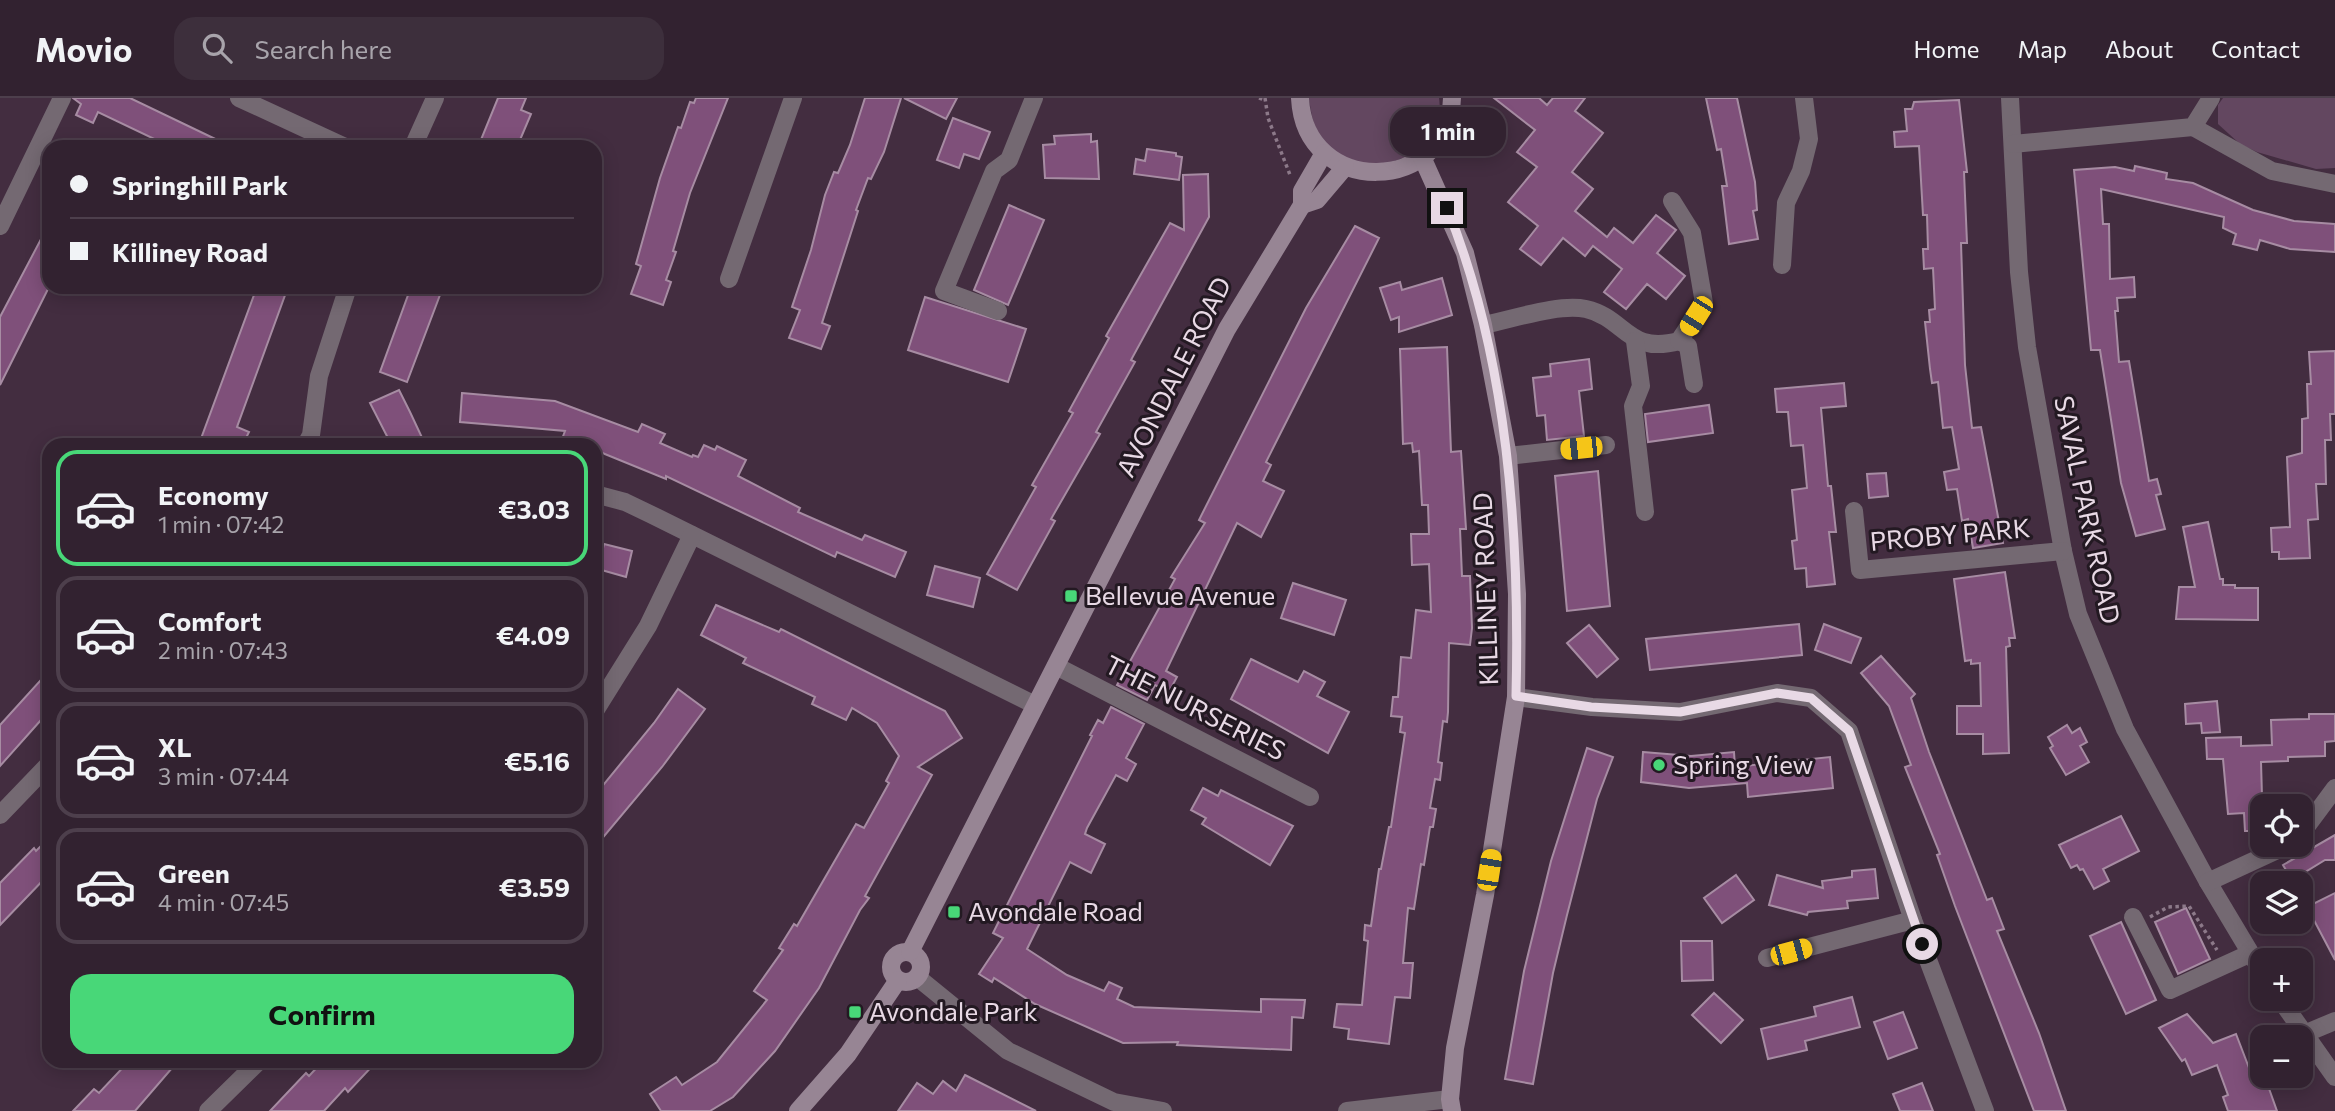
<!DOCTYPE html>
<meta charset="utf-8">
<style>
body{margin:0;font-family:Commissioner,sans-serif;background:#3d2f3c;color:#f1f3f6;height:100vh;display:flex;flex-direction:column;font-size:26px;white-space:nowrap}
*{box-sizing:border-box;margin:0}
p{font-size:23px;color:#a8a4ab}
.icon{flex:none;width:38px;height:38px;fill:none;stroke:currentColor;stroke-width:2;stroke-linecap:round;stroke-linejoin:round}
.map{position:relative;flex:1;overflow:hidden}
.side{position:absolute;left:42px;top:340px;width:560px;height:630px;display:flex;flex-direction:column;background:#322230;border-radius:21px;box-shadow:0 4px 18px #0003,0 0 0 2px #4d3f4c}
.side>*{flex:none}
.hud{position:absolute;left:42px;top:42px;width:560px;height:154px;border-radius:21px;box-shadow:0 4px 18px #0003,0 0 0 2px #4d3f4c;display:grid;align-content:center;height:154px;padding:0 28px;background:#322230}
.tools{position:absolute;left:2250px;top:696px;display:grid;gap:14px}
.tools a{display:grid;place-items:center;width:63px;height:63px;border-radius:14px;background:#322230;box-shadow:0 4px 18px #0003,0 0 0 2px #4d3f4c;font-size:35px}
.end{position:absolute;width:32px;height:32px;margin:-16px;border:9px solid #e8d9e5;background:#111;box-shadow:0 0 0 4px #111}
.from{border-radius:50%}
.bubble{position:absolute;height:49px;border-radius:21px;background:#322230;box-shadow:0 4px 18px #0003,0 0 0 2px #4d3f4c;font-size:23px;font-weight:700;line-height:49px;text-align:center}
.car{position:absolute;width:21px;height:42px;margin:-21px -10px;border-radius:9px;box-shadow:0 0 5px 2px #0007;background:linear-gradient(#f5c518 24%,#345 0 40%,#f5c518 0 76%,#345 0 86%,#f5c518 0)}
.hud b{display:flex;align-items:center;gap:24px;height:66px;font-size:26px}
.hud b+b{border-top:2px solid #4d3f4c}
.hud i{width:18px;height:18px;background:#f1f3f6}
ul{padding:12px 0 0;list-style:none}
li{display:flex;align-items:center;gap:21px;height:116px;margin:0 14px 10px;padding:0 14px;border:4px solid #4d3f4c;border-radius:21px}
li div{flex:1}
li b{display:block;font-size:26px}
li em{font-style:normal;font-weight:700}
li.current{border-color:#48d778}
li>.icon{width:63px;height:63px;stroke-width:1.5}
.action{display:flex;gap:14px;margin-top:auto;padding:14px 28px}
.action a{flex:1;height:80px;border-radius:21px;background:#48d778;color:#111;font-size:28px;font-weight:700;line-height:80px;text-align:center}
header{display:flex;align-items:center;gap:42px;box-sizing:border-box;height:98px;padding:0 35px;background:#322230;border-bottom:2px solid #4d3f4c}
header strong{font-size:33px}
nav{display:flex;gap:38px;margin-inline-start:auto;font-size:24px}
.search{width:490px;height:63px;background:#3d2f3c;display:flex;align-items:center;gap:18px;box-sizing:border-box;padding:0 24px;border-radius:21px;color:#a8a4ab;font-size:26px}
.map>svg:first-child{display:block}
</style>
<header>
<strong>Movio</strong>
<div class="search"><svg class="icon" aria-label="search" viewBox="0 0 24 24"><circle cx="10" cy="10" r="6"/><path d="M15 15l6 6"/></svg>Search here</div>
<nav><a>Home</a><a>Map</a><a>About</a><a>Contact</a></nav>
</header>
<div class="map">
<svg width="2335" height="1013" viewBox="0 0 2335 1013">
<rect width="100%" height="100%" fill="#432d40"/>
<g fill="#634760">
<path d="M1309,0h130c9,61 -76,87 -114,46 -11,-13 -14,-30 -16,-46z"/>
<path d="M2223,0h112v70l-19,1 -59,-17 -17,-8 -22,-20v-19z"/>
</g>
<g fill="#7f507a" stroke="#a78ca3" stroke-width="2">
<path d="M73,0h57l102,49h-61l-73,-35 -5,11 -17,-8 5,-11z"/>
<path d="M498,0h28l-5,12 10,4 -14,33h-39z"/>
<path d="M696,0h32l-38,95 -17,58 3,1 -10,28 5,2 -8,23 -32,-11 10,-28 -5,-2 24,-86 18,-51 3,1 9,-26 4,1z"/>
<path d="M865,0h36l-17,54 -13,27 -3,-1 -12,32 2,1 -36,112 8,3 -9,23 -32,-11 11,-28 -8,-3 19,-57 14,-55 9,-23 4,1 12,-28z"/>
<path d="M904,0h53l-11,21z"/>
<path d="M1494,0h45l8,7 6,-7h32l-10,13 28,22 -31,39 21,17 -18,22 32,26 7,-9 19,15 23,-28 20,15 -19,23 28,23 -19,23 -19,-15 -21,25 -22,-17 18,-23 -29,-23 -8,10 -22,-18 -22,27 -21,-16 18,-23 -30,-24 29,-35 -20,-15 18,-22z"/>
<path d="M1706,0h31l18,84 2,28 -4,1 5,28 -29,5 -7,-58h5l-6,-37 -4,1z"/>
<path d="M1959,2l8,72h-3l3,71h-6l4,122 7,63 9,-1 22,116 -30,5 -5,-29 -6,2 -5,-32 -10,1 -3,-18 15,-3 -7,-42 -9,1 -5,-46 -6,1 -2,-14 -5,-47h5l-1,-12 6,-1 -2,-41 -9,1 -1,-20h5l-1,-34h-4l-4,-69 -24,1 -1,-15 13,-1 -2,-22h7l2,-7z"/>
<path d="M953,20l37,14 -11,27 -15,-5 -5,14 -22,-8z"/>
<path d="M1091,36v8l6,-1 2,38 -54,-1 -2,-33 12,-1 -1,-8z"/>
<path d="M1147,51l29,4v3l6,1 -3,23 -45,-6 2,-15 9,2z"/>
<path d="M2135,68l32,7 -1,6 27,4 60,27 41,11 41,3v28l-45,-3 -30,-9 -3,10 -24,-6 3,-10 -13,-6 1,-11 -123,-28 2,35h6l1,55 24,-2 1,20 -18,1 1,13h-3l4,51 10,-1 20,120 8,-2 4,15 -5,1 9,34 -29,7 -15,-53 -21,-133h-9l-17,-180 41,-3 19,4z"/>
<path d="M1208,76l1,43 -78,143 4,2 -39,70 4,2 -49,85 4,2 -38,69 -30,-16 49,-87 -4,-2 41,-72 -4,-2 40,-73 -3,-2 64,-113 14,7 -1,-55z"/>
<path d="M1009,107l35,15 -36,85 -34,-15z"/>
<path d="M49,126v63l-49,98v-68z"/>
<path d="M1355,128l24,12 -113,224 5,3 -8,16 21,10 -23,46 -24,-14 -71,148 11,6 -8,15 -14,-7 -8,15 -30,-15 58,-106 -4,-2 34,-54 -6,-3 107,-212z"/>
<path d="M1442,180l10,37 -53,17v-15l-8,3 -11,-32 20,-6 2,8z"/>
<path d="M257,189h31l-51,140 12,5 -6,12h-44z"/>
<path d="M411,189h32l-36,95 -27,-10z"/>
<path d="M925,199l101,32 -18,53 -100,-32z"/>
<path d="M1447,249l4,105 10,-1 5,78h-6l2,47h8l2,52 -2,17 -21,-2 -1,69 -1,10 -4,-1 -5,41 4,1 -2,17 -5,-1 -5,29 6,1 -3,18h-3l-6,38 -3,-1 -7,45 -6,-1 -5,55h10l-3,35 -15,-1 -6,47 -41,-5 1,-10 -15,-2 3,-23 25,1 6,-64 -4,-1 1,-15 6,1 8,-57h2l8,-42h2l14,-94 -5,-1 2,-15 -11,-1 2,-19h5l3,-40 10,1 5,-48 15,2 -2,-48 -17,1 -1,-31h18l-1,-29h-6l-3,-54 -6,1 -1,-9 -9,1 -3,-95z"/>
<path d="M2335,253v63h-5l1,26h-6l1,44h-10l2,35 -10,1 2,38 -31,1v-7h-7l-1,-24 19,-1 -3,-70 15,-4v-34l6,-1 -1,-34h4l-2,-32z"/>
<path d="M1589,261l3,30 -13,2 5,45 -37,4 -2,-25 -8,1 -4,-38 18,-2 -1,-12z"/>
<path d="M1844,285l2,23 -25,2 7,78h3l5,46h-7l6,52 -28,3 -1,-19 -11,1 -3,-28 5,-1 -5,-50 15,-2 -4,-43 -12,1 -3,-34h-11l-2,-23z"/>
<path d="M399,292l11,22 15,32h-34l-21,-41z"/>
<path d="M462,295l93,8 83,31 4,-8 23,10 -5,9 32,14 1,-2 5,2 6,-12 11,5 2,-4 29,14 -8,16 62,32 -2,4 64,28 3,-5 41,17 -11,25 -58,-25 -2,5 -169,-81v3l-71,-29v-6h-17l-16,-5 3,-8 -105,-9z"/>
<path d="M1709,307l4,28 -65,9 -3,-28z"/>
<path d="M1598,373l12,135 -43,5 -12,-135z"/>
<path d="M1886,375l2,23 -19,2 -2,-24z"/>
<path d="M2208,424l12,57h3v6h12v3h23v32l-82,-1 3,-32h16l-12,-60z"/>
<path d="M604,446l28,7 -6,26 -28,-8z"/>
<path d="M935,468l45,12 -7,29 -46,-12z"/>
<path d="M2005,474l10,66h-6l1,8 -4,1 3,106 -26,1v-20h-26v-28h24l-1,-43 -9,1v-4l-6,1 -11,-82z"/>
<path d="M1293,485l53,17 -12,35 -53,-17z"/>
<path d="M716,507l63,27 2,-3 164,82 17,27 -44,29 14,8 -67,121 4,2 -9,12 -41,78 -44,63 -42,46 -23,14h-49l-11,-17 26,-17 6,8 35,-23 50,-62 -13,-9 29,-41 -4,-2 15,-24 3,2 59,-102 8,4 25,-45 -3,-2 13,-25 -22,-33 -25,-15 -6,12 -34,-16 3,-7 -72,-34 3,-5 -45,-23z"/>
<path d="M1799,526l3,31 -152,15 -4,-31z"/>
<path d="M1824,526l37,14 -10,25 -36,-13z"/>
<path d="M1589,527l29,34 -21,18 -30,-34z"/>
<path d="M1881,558l34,38 -4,4 18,54 58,148 5,-2 12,31 -7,2 42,102 27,78h-32l-79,-205 -18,-51 3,-1 -35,-87 6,-2 -22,-59 -28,-33z"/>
<path d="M1251,561l47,23 6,-11 21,11 -8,14 32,16 -21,41 -97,-54z"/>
<path d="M49,573v40l-49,55v-41z"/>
<path d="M678,591l27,20 -43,58 -67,80v-52l59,-72z"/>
<path d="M2217,603l3,31 -18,1 -1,-10 -15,1 -1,-20z"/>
<path d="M1111,609l33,17 -18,34 10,6 -9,17 -11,-6 -29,53 -2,6 20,10 -14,29 -21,-11 -43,87 40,26 37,16 5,-9 13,6 -5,11 17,8 127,5v-13l44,1 -2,18 -11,-1 -1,33 -114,-5 1,-3 -55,1 -88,-39 -41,-26 -2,4 -13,-8 24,-36 -10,-5 99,-197 -2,-1 8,-15 5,3z"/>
<path d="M2309,616h26v27l-10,1v14l-37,1v4l-27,1 2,69h-18l-1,-18 -16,1 -5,-55h-16l-1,-21 35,-1v9l31,-1 -1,-25 38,-1z"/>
<path d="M2067,627l5,8 8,-5 7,14 -7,4 9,16 -23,13 -16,-27 3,-2 -5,-9z"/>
<path d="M1587,650l26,9 -16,42 -30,116 -14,58 -20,111 -28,-5 19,-108 27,-110z"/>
<path d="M1643,654l48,4 43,-4 1,15 95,-10 3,31 -85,9 -1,-14 -58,5 -48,-6z"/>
<path d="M1203,690l15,8 3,-6 72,36 -23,39 -68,-41 4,-6 -15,-8z"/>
<path d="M2121,718l18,35 -36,18 6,12 -15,8 -11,-20 -3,1 -3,-5 -6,3 -12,-23z"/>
<path d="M2335,737v25h-10l-33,20 -9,-15z"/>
<path d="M49,740v36l-49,51v-42l34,-35 2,3z"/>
<path d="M1875,771l3,29 -31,3 1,7 -40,4 -1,3 -38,-10 8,-30 46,13 -1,-7 30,-4v-6z"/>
<path d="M1736,777l18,25 -32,23 -18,-25z"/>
<path d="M2335,795v67l-28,-53z"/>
<path d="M2186,810l24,51 -32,15 -23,-52z"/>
<path d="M2121,824l35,78 -30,14 -36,-78z"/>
<path d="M1681,843h31l1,39 -31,1z"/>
<path d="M1714,895l29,27 -22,23 -29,-28z"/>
<path d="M1852,899l8,30 -55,14 2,9 -39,9 -7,-30 55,-13 -2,-9z"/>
<path d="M1903,914l14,36 -29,11 -14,-37z"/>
<path d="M2187,916l26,29 23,-9 15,39 11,-4 15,42h-49l-5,-14 5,-2 -11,-30 -25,10 -7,-16 -3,2 -23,-33z"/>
<path d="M130,962h49l-44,51h-62l21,-22 5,4z"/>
<path d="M324,962h54l-30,32 -3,-4 -21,23h-54l36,-38 3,3z"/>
<path d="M965,977l71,36h-138l19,-28 16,11 10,-13 13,10z"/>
<path d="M1922,985l11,28h-33l-7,-17z"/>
</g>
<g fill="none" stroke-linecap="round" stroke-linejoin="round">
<g stroke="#8c7989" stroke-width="3.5" stroke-dasharray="3.5 3.5" stroke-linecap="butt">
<path d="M1259,0l6,2"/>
<path d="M1265,0l3,20 22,57"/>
<path d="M2150,819l18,-10 21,-1 28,44"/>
</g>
<g stroke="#746972" stroke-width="18">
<path d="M239,0l106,49"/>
<path d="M2010,0l9,174 8,75 36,204 15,63 47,115 83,153 55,92"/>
<path d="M2193,29l79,44 63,13"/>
<path d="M2013,46l180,-17 18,-29"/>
<path d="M413,49l22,-49"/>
<path d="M0,128l62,-128"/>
<path d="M1782,167l4,-62 15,-32 8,-32 -5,-41"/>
<path d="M729,181l64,-181"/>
<path d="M998,213l-54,-20 50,-120 15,-11 25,-62"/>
<path d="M1483,227c28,-5 75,-22 103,-16 40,9 41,46 93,32l25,-38 -12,-70 -20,-32"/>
<path d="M1635,243l6,45 -8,20 12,106"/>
<path d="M1679,243l9,5 6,38"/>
<path d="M306,346l5,-9 8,-59 29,-89"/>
<path d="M1508,358l98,-11"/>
<path d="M595,396l30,8 25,12 385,191"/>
<path d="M1854,413l6,59 203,-19"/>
<path d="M1056,568l254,131"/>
<path d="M1516,599l76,10 88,5 97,-19 34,5 38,33 64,189 72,191"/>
<path d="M595,613l53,-85 44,-91"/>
<path d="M0,717l49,-51"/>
<path d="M2301,736l34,-46"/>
<path d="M2208,784l80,-37"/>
<path d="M2133,819l37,73 79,-36"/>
<path d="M1767,860l146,-38"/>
<path d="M917,879l91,74 106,51 49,9"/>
<path d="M2280,901l55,78"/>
<path d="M2304,936l31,-13"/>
<path d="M208,1013l52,-51"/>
<path d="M1347,1013l103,-12"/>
</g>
<g stroke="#978594" stroke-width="18">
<path d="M1300,0c5,100 149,97 152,0"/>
<path d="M1422,59l43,96 18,72 25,131 9,138 -1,103 -31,198 -30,153 -5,51 2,12"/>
<path d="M1302,107l15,-5 28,-33"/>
<circle cx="906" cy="869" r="15"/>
<path d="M910,854l317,-623 75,-124v-14l22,-38"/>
<path d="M798,1013l50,-57 50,-74"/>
</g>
</g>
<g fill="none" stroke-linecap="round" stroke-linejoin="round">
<path stroke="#e8d9e5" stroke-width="9" d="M1447,110c61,151 73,327 69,488l75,11 89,5 97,-19 34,5 38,33 73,213"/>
</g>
<g fill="#48d778" stroke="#231922" stroke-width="2.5">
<rect x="1064" y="491" width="14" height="14" rx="3.5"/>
<circle cx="1659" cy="667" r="7"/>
<rect x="947" y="807" width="14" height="14" rx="3.5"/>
<rect x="848" y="907" width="14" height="14" rx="3.5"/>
</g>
<g text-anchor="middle" stroke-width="6" stroke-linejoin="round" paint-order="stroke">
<g font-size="26" fill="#e8d9e5" stroke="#231922">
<text transform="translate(1174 279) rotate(-63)" y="9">AVONDALE ROAD</text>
<text transform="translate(2087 412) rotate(78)" y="9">SAVAL PARK ROAD</text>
<text transform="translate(1950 437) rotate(-5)" y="9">PROBY PARK</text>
<text transform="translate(1486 491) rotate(-92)" y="9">KILLINEY ROAD</text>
<text transform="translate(1195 610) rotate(27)" y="9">THE NURSERIES</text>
</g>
<g font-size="26" fill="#e8d9e5" stroke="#231922" text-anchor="start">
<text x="1085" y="507">Bellevue Avenue</text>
<text x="1673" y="676">Spring View</text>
<text x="968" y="823">Avondale Road</text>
<text x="869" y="923">Avondale Park</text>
</g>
</g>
</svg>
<div class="tools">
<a><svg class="icon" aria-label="locate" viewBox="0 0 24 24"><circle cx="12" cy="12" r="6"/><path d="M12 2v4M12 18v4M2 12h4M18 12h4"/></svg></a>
<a><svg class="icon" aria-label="layers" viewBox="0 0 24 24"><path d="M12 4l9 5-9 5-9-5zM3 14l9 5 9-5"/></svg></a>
<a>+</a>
<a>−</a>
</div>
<i class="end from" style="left:1922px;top:846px"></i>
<i class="end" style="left:1447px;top:110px"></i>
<div class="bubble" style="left:1390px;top:9px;width:116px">1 min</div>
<i class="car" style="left:1696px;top:218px;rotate:212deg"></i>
<i class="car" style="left:1581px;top:350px;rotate:264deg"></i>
<i class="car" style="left:1489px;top:772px;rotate:9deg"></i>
<i class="car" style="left:1791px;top:854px;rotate:75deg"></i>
<div class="hud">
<b><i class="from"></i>Springhill Park</b>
<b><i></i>Killiney Road</b>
</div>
<section class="side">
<ul>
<li class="current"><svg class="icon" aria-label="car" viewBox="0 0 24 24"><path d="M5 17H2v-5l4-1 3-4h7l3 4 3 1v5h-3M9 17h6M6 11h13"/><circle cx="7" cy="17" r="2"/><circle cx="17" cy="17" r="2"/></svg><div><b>Economy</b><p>1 min · 07:42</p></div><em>€3.03</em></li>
<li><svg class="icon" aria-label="car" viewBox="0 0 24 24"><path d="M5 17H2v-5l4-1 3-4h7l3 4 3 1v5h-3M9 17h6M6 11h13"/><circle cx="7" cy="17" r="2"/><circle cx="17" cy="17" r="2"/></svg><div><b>Comfort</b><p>2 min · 07:43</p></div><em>€4.09</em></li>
<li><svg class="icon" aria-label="car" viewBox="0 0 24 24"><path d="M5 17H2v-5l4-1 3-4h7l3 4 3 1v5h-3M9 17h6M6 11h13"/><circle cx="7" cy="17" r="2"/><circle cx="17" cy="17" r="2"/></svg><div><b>XL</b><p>3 min · 07:44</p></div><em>€5.16</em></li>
<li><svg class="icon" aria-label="car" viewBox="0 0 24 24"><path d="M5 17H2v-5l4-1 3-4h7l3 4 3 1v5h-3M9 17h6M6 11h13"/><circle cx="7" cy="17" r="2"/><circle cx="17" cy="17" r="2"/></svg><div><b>Green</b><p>4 min · 07:45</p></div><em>€3.59</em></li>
</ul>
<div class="action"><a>Confirm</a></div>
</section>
</div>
